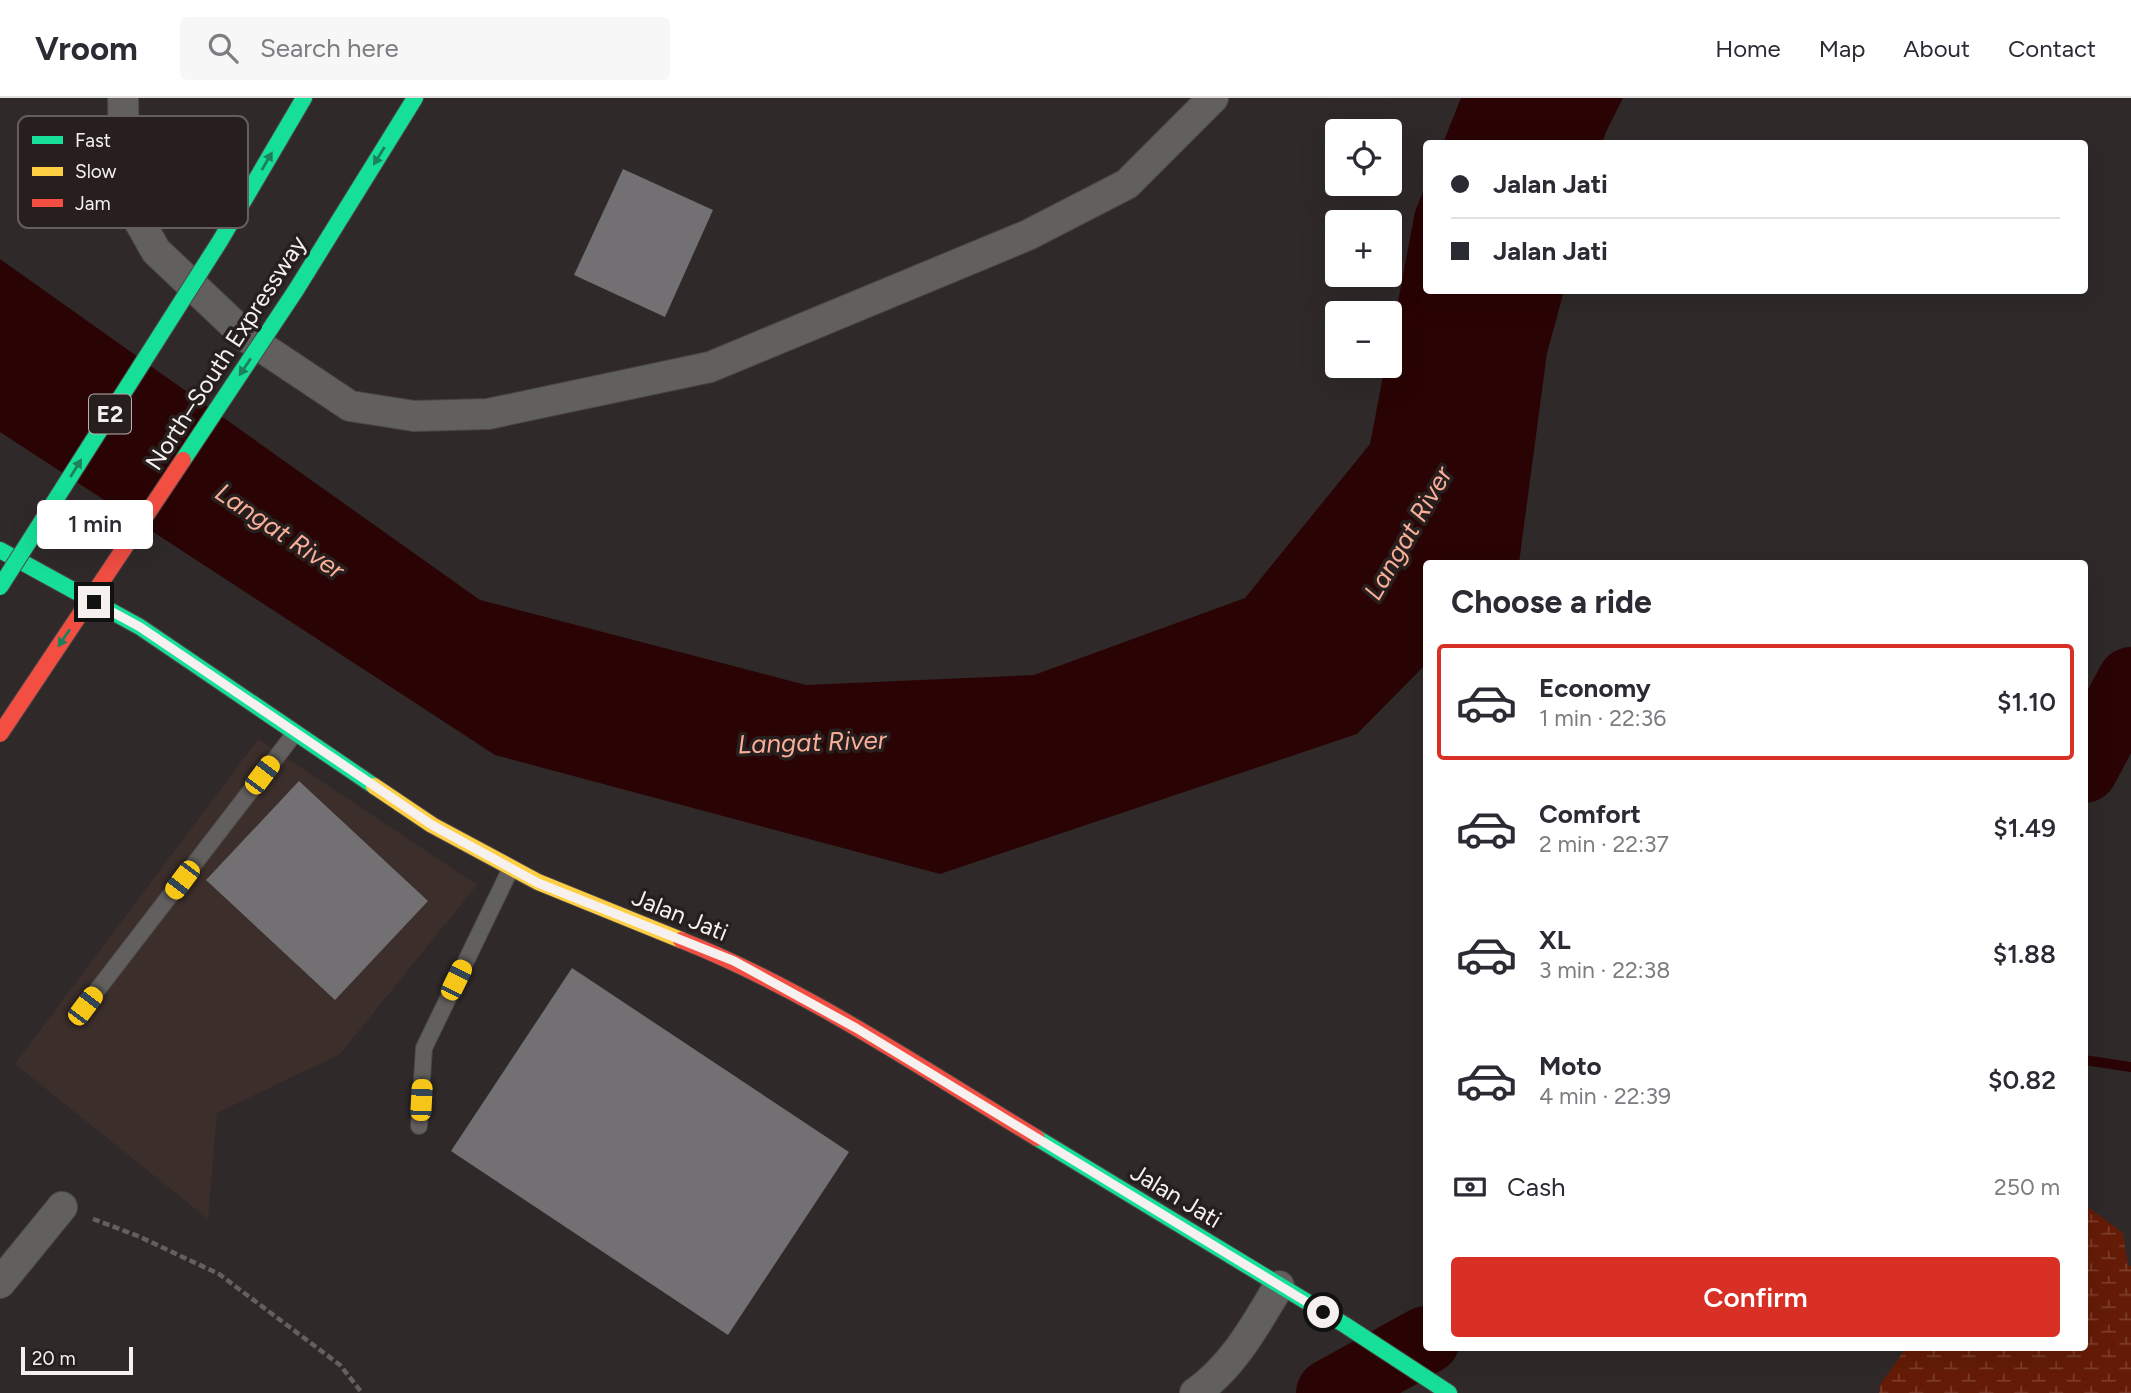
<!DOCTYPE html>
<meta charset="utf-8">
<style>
body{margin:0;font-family:Figtree,sans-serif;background:#f7f7f7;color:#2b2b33;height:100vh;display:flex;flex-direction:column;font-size:26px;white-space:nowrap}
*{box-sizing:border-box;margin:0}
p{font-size:23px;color:#7c7c81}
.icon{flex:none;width:38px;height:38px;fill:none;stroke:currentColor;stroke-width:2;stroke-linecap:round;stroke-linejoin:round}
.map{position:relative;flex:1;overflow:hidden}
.drawer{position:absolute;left:1423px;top:462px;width:665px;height:791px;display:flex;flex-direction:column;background:#fff;border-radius:7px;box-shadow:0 7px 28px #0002}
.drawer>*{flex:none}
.banner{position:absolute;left:1423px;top:42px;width:665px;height:154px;border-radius:7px;box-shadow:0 7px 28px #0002;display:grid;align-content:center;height:154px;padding:0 28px;background:#fff}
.tools{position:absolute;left:1325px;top:21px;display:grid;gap:14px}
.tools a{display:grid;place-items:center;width:77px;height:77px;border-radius:7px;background:#fff;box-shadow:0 7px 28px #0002;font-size:35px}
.scale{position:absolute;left:21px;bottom:18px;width:112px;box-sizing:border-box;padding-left:7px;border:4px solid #f6f1ef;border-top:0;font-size:19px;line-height:24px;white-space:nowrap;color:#f6f1ef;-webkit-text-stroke:5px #271f1d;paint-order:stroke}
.end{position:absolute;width:32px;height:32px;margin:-16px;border:9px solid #f6f1ef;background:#111;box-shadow:0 0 0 4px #111}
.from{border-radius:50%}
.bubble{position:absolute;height:49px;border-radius:7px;background:#fff;box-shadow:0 7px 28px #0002;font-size:23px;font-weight:600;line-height:49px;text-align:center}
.car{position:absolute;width:21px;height:42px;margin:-21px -10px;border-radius:9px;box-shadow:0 0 5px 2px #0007;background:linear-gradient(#f5c518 24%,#345 0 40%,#f5c518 0 76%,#345 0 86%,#f5c518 0)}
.banner b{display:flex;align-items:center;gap:24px;height:66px;font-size:26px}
.banner b+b{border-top:2px solid #e1e1e2}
.banner i{width:18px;height:18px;background:#2b2b33}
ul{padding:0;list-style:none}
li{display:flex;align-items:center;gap:21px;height:116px;margin:0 14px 10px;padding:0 14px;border:4px solid transparent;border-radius:7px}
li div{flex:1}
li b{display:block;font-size:26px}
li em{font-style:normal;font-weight:600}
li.on{border-color:#d93025}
li>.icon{width:63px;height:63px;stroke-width:1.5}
h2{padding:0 28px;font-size:32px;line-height:84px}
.pay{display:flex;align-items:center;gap:18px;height:77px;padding:0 28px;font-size:26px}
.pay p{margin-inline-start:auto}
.action{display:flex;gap:14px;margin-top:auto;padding:14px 28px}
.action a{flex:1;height:80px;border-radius:7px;background:#d93025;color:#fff;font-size:28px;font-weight:600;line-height:80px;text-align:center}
header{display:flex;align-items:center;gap:42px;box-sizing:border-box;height:98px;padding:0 35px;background:#fff;border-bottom:2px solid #e1e1e2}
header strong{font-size:33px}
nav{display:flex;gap:38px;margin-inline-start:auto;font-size:24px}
.search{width:490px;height:63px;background:#f7f7f7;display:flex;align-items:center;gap:18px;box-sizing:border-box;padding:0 24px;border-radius:7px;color:#7c7c81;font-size:26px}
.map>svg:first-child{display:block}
</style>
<header>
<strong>Vroom</strong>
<div class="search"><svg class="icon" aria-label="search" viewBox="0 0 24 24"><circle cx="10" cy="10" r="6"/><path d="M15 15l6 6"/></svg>Search here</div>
<nav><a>Home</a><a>Map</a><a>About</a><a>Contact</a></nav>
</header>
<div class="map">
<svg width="2131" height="1295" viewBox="0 0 2131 1295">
<defs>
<pattern id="wetland-marsh" width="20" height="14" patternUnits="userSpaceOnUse" patternTransform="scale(1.75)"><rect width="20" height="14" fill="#651c06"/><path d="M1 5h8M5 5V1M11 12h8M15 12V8" fill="none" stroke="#7c3d2b"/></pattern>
</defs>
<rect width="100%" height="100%" fill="#2f2a29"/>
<path fill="#3b2e2b" d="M258,641l219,146 -137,169 -123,59 -9,106 -193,-155z"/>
<path fill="url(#wetland-marsh)" d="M2084,1106l39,29 5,32 3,1v127h-252l1,-8 26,-37h178z"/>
<g fill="#2a0404">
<path d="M1461,0h162l-17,34 -4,11h-159z"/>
<path d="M1426,86v106l138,1 -17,62 -28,210 -93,1v100l-69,70 -417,140 -445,-119 -495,-323v-173l480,341 326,85 228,-10 211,-77 125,-154 15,-78h5v-22l25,-132z"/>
</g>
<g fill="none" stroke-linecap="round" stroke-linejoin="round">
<path stroke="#2a0404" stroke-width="10" d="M2084,962l47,7"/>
<g stroke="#2a0404" stroke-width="68">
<path d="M2084,671l47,-88"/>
<path d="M1330,1295l96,-53"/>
</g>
</g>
<g fill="#727072">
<path d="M623,71l90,41 -48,107 -91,-42z"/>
<path d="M299,683l129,120 -93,99 -129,-120z"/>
<path d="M572,870l277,184 -121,183 -277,-184z"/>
</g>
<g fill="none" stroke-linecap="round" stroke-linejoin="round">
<defs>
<g id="lane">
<path d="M85,908l210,-273"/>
<path d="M419,1028l5,-78 87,-180"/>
</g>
<g id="street">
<path d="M123,0l2,98 31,55 92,87 102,68 64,10 74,-2 222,-47 318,-132 99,-51 86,-86"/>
<path d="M0,1185l62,-76"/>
<path d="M1195,1295c39,-27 60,-68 84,-107"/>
</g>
<g id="fast">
<path d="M220,143l84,-143"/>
<path d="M296,192l119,-192"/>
<path d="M0,452l140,77 234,159"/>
<path d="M1037,1040l308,187 104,68"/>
</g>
<path id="slow" d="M374,688l58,39 106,57 143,58"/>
<path id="jam" d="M681,842c126,50 240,128 356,198"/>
</defs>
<use href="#lane" stroke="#4c4747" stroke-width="18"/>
<use href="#street" stroke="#4c4747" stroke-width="32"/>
<use href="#fast" stroke="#4c4747" stroke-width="18"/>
<use href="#slow" stroke="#4c4747" stroke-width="18"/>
<use href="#jam" stroke="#4c4747" stroke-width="18"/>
<path stroke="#646060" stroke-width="4.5" stroke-dasharray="7 3.5" stroke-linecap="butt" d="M93,1121l45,17 81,38 121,91 22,28"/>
<use href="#lane" stroke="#625f5f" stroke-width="16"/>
<use href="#street" stroke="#625f5f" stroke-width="30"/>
<use href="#fast" stroke="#16e098" stroke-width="16"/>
<use href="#slow" stroke="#ffcf43" stroke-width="16"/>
<use href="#jam" stroke="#f24e42" stroke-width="16"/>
<defs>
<g id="fast-bridge">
<path d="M183,362l113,-170"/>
<path d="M0,489l220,-346"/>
</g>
<path id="jam-bridge" d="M0,636l183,-274"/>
</defs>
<use href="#fast-bridge" stroke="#4c4747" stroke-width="18" stroke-linecap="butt"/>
<use href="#jam-bridge" stroke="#4c4747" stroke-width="18" stroke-linecap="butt"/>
<use href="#fast-bridge" stroke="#16e098" stroke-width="16"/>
<use href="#jam-bridge" stroke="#f24e42" stroke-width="16"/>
</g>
<defs><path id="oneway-solid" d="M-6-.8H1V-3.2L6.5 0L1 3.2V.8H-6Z" transform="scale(1.75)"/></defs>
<g fill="#1e805a">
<use href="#oneway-solid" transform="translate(379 58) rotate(122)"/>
<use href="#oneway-solid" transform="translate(267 63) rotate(-60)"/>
<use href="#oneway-solid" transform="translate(245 269) rotate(124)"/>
<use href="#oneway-solid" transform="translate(76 370) rotate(-58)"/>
<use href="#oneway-solid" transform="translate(64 540) rotate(124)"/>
</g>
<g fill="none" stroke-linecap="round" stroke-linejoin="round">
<path stroke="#f6f1ef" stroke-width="9" d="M94,504l46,25 292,198 106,58 196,78 122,67 467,284"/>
</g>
<g text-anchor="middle" stroke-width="7" stroke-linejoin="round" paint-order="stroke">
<rect fill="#271f1d" stroke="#b8b2b0" stroke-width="2" x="89" y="296.5" width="42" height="39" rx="5"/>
<g font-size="23" font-weight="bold" fill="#f6f1ef">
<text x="110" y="324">E2</text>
</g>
<g font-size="24" fill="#f6f1ef" stroke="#271f1d">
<text transform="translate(226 255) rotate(-57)" y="8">North–South Expressway</text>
<text transform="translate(680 817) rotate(22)" y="8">Jalan Jati</text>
<text transform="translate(1176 1098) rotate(31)" y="8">Jalan Jati</text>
</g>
<g font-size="26" font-style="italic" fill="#f9ae99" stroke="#271f1d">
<text transform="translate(280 433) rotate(34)" y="9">Langat River</text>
<text transform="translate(1408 435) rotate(-60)" y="9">Langat River</text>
<text transform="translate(812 644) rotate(-2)" y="9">Langat River</text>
</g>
</g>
<rect x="18" y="18" width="230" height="112" rx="10" fill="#271f1d" stroke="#655e5c" stroke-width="2"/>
<rect x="32" y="38" width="31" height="8" fill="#16e098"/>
<rect x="32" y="69" width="31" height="9" fill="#ffcf43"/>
<rect x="32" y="101" width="31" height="8" fill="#f24e42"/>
<g font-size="19" fill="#f6f1ef">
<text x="75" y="49">Fast</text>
<text x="75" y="80">Slow</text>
<text x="75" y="112">Jam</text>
</g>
</svg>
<div class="tools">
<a><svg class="icon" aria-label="locate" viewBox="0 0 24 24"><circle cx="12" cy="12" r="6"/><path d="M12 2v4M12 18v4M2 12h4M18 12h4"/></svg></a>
<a>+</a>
<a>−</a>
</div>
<div class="scale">20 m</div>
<i class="end from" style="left:1323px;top:1214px"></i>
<i class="end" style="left:94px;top:504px"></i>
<div class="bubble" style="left:37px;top:402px;width:116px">1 min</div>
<i class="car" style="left:262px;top:677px;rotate:37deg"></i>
<i class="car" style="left:182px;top:782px;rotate:217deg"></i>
<i class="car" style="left:456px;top:882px;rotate:26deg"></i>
<i class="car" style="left:85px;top:908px;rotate:37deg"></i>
<i class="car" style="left:421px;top:1002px;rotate:3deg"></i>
<div class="banner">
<b><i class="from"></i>Jalan Jati</b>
<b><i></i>Jalan Jati</b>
</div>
<section class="drawer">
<h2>Choose a ride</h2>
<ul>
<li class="on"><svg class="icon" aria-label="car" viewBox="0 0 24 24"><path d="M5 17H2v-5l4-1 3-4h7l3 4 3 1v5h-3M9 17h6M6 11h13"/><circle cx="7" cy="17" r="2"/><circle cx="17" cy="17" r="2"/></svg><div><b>Economy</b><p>1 min · 22:36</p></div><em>$1.10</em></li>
<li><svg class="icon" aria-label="car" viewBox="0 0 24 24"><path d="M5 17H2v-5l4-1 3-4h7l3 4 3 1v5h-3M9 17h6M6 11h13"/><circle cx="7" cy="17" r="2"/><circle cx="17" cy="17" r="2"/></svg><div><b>Comfort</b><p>2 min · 22:37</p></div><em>$1.49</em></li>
<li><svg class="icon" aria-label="car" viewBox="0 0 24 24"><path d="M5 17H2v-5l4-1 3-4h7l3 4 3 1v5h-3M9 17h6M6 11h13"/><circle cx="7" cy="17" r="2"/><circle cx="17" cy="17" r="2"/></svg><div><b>XL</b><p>3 min · 22:38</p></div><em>$1.88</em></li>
<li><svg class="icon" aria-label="car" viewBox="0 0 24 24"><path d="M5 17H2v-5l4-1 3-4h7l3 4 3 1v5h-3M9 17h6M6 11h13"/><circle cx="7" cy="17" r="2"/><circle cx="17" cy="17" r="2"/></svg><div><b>Moto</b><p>4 min · 22:39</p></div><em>$0.82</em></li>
</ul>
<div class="pay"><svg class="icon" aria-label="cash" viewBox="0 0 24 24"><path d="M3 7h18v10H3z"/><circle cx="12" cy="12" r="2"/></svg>Cash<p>250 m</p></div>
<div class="action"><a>Confirm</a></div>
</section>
</div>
